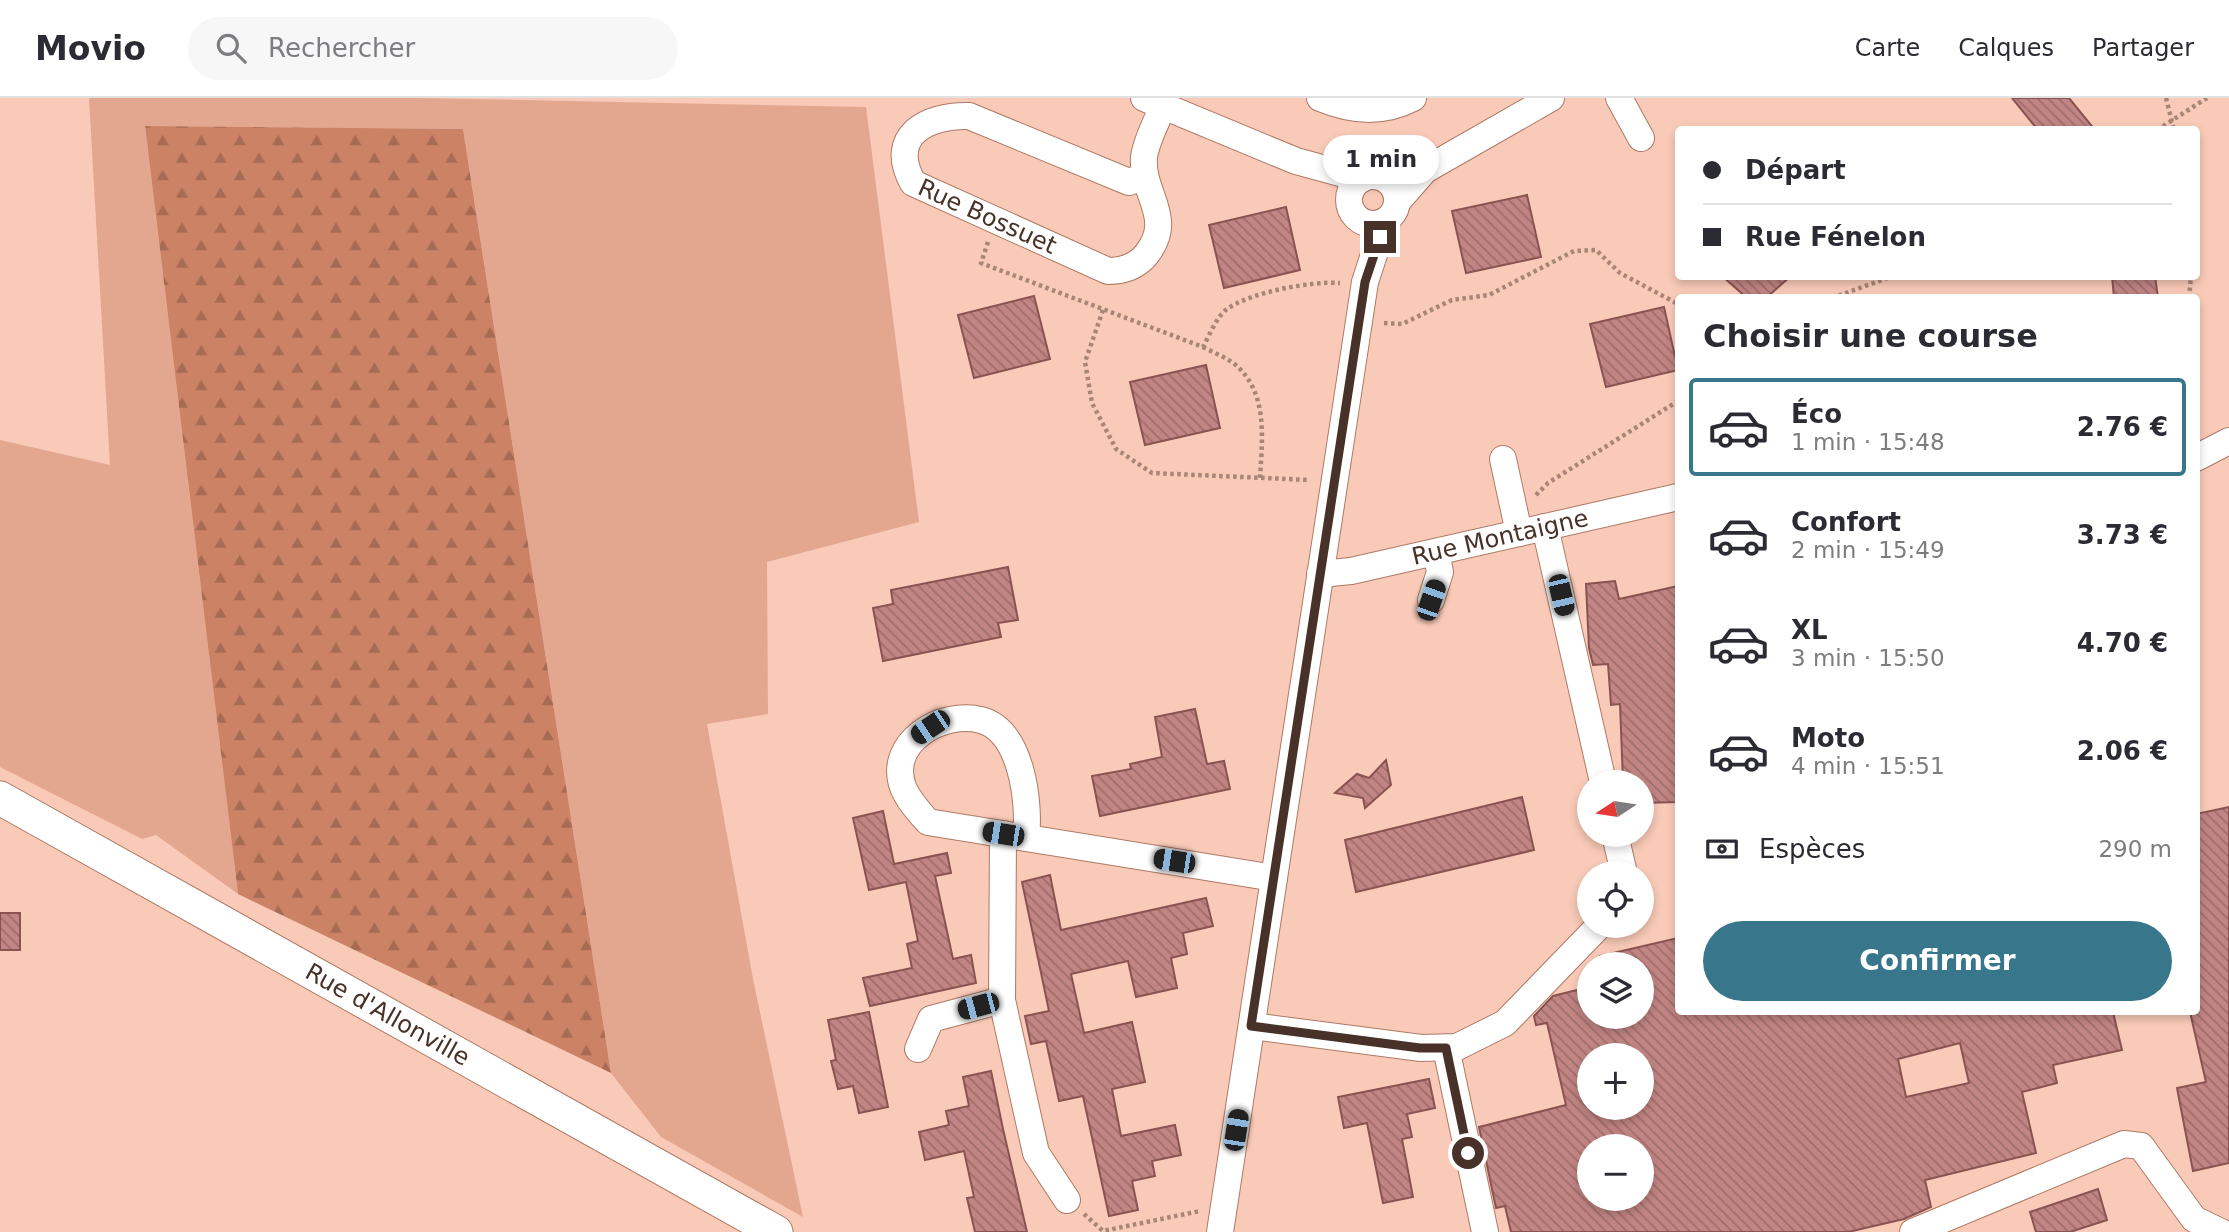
<!DOCTYPE html>
<html lang="fr">
<meta charset="utf-8">
<style>
body{margin:0;font-family:"DejaVu Sans",sans-serif;background:#f7f7f7;color:#2b2b33;height:100vh;display:flex;flex-direction:column;font-size:26px;white-space:nowrap}
*{box-sizing:border-box;margin:0}
p{font-size:23px;color:#7c7c81}
.icon{flex:none;width:38px;height:38px;fill:none;stroke:currentColor;stroke-width:2;stroke-linecap:round;stroke-linejoin:round}
.map{position:relative;flex:1;overflow:hidden}
.side{position:absolute;left:1675px;top:196px;width:525px;height:721px;display:flex;flex-direction:column;background:#fff;border-radius:7px;box-shadow:0 4px 10px #0003}
.side>*{flex:none}
.banner{position:absolute;left:1675px;top:28px;width:525px;height:154px;border-radius:7px;box-shadow:0 4px 10px #0003;display:grid;align-content:center;height:154px;padding:0 28px;background:#fff}
.needle{width:46px;rotate:258deg}
.buttons{position:absolute;left:1577px;top:672px;display:grid;gap:14px}
.buttons a{display:grid;place-items:center;width:77px;height:77px;border-radius:50%;background:#fff;box-shadow:0 4px 10px #0003;font-size:35px}
.end{position:absolute;width:32px;height:32px;margin:-16px;border:9px solid #483128;background:#fff;box-shadow:0 0 0 4px #fff}
.from{border-radius:50%}
.bubble{position:absolute;height:49px;border-radius:24px;background:#fff;box-shadow:0 4px 10px #0003;font-size:23px;font-weight:700;line-height:49px;text-align:center}
.car{position:absolute;width:21px;height:42px;margin:-21px -10px;border-radius:9px;box-shadow:0 0 5px 2px #0007;background:linear-gradient(#222 24%,#8ab4d8 0 40%,#222 0 76%,#8ab4d8 0 86%,#222 0)}
.banner b{display:flex;align-items:center;gap:24px;height:66px;font-size:26px}
.banner b+b{border-top:2px solid #e1e1e2}
.banner i{width:18px;height:18px;background:#2b2b33}
ul{padding:0;list-style:none}
li{display:flex;align-items:center;gap:21px;height:98px;margin:0 14px 10px;padding:0 14px;border:4px solid transparent;border-radius:7px}
li div{flex:1}
li b{display:block;font-size:26px}
li em{font-style:normal;font-weight:700}
li.active{border-color:#38778b}
li>.icon{width:63px;height:63px;stroke-width:1.5}
h2{padding:0 28px;font-size:32px;line-height:84px}
.pay{display:flex;align-items:center;gap:18px;height:77px;padding:0 28px;font-size:26px}
.pay p{margin-inline-start:auto}
.primary-button{display:flex;gap:14px;margin-top:auto;padding:14px 28px}
.primary-button a{flex:1;height:80px;border-radius:42px;background:#38778b;color:#fff;font-size:28px;font-weight:700;line-height:80px;text-align:center}
header{display:flex;align-items:center;gap:42px;box-sizing:border-box;height:98px;padding:0 35px;background:#fff;border-bottom:2px solid #e1e1e2}
header strong{font-size:33px}
nav{display:flex;gap:38px;margin-inline-start:auto;font-size:24px}
.search{width:490px;height:63px;background:#f7f7f7;display:flex;align-items:center;gap:18px;box-sizing:border-box;padding:0 24px;border-radius:38px;color:#7c7c81;font-size:26px}
.map>svg:first-child{display:block}
</style>
<header>
<strong>Movio</strong>
<div class="search"><svg class="icon" aria-label="search" viewBox="0 0 24 24"><circle cx="10" cy="10" r="6"/><path d="M15 15l6 6"/></svg>Rechercher</div>
<nav><a>Carte</a><a>Calques</a><a>Partager</a></nav>
</header>
<div class="map">
<svg width="2229" height="1134" viewBox="0 0 2229 1134">
<defs>
<pattern id="forest-firs" width="22" height="20" patternUnits="userSpaceOnUse" patternTransform="scale(1.75)"><rect width="22" height="20" fill="#cb8265"/><path d="M5 1l3.5 6h-7zM16 11l3.5 6h-7z" fill="#a76b53"/></pattern>
<pattern id="building-back-hatch" width="6" height="6" patternUnits="userSpaceOnUse" patternTransform="scale(1.75)"><rect width="6" height="6" fill="#c18583"/><path d="M-1 5l2 2M0 0l6 6M5-1l2 2" fill="none" stroke="#9f6d6b"/></pattern>
</defs>
<rect width="100%" height="100%" fill="#f9cab8"/>
<path fill="#e3a790" d="M89,0h330l447,9 53,415 -152,40 1,152 -61,10 46,255 50,238 -142,-80 -50,-64 -148,-944 -318,-3 93,768 -82,-59 -14,4 -142,-72v-327l110,25z"/>
<path fill="url(#forest-firs)" d="M145,28l318,3 148,944 -373,-179z"/>
<g fill="url(#building-back-hatch)" stroke="#8a5352" stroke-width="2" fill-rule="evenodd">
<path d="M2012,0h57l26,32h-57z"/>
<path d="M1527,97l14,62 -75,16 -14,-62z"/>
<path d="M1286,109l14,63 -76,18 -15,-63z"/>
<path d="M1722,178h69l-25,22h-19z"/>
<path d="M2112,178h43l3,22h-44z"/>
<path d="M1034,198l16,63 -76,19 -16,-63z"/>
<path d="M1664,209l14,63 -72,17 -16,-63z"/>
<path d="M1206,267l14,63 -75,17 -15,-63z"/>
<path d="M1008,469l10,53 -20,3 3,14 -118,24 -10,-53 20,-4 -2,-14z"/>
<path d="M1615,483l4,18 59,-13v216l-36,1v-21h-19l-3,-78 -9,1 -3,-41 -15,1 -4,-17 -3,-64z"/>
<path d="M1195,611l12,55 17,-3 6,28 -130,27 -8,-40 39,-7 -1,-5 32,-7 -7,-40z"/>
<path d="M1386,662l5,25 -26,23 -2,-10 -28,-5 22,-19 12,4z"/>
<path d="M1522,699l12,53 -178,42 -11,-52z"/>
<path d="M2229,709v356l-36,8 -16,-83 29,-6 -16,-70h6v-198z"/>
<path d="M883,713l11,53 53,-11 4,20 -16,3 18,83 18,-4 5,28 -106,23 -7,-28 49,-10 -5,-24 11,-3 -12,-59 -37,8 -16,-72z"/>
<path d="M1050,777l11,55 145,-32 7,28 -30,7 4,21 -16,4 6,30 -41,9 -8,-36 -57,13 13,59 48,-11 13,60 -33,7 9,47 54,-11 6,30 -29,6 3,15 -23,5 6,29 -29,6 -26,-120 -24,5 -13,-60 -15,3 -6,-28 24,-5 -27,-129z"/>
<rect x="0" y="815" width="20" height="37"/>
<path d="M1678,840v74h435l9,38 -69,15 4,18 -35,9 14,61 -111,27 6,27 -27,12 -56,13h-337l-6,-26 -9,2 -17,-81 87,-22 -19,-82 -11,2 -2,-9 19,-20 36,-9v30h53v-53h-41l-1,-8zM1960,945l9,40 -63,14 -8,-38zM1589,957h53v53h-53zM1589,1048h53v53h-53z"/>
<path d="M869,914l19,95 -29,6 -6,-27 -15,3 -7,-28 5,-1 -8,-40z"/>
<path d="M991,973l12,58 24,103h-52l-8,-34 7,-1 -10,-46 -39,9 -6,-28 30,-7 -3,-14 23,-5 -6,-29z"/>
<path d="M1429,981l6,29 -28,6 5,23 -10,2 11,58 -30,6 -16,-80 -23,5 -6,-31z"/>
<path d="M2098,1091l9,31 -37,12h-34l-6,-20z"/>
</g>
<g fill="none" stroke-linecap="round" stroke-linejoin="round">
<defs>
<g id="minor">
<path d="M1144,0l152,63 66,18"/>
<path d="M1320,0c32,13 62,16 93,0"/>
<path d="M1619,0l22,40"/>
<circle cx="1373" cy="102" r="24"/>
<path id="s1" d="M1145,78l-16,6 -160,-66c-43,-1 -82,20 -56,67l195,88c15,0 28,-4 38,-16 30,-37 -5,-60 -2,-98 2,-16 13,-36 19,-51"/>
<path d="M1398,103l27,-31 126,-72"/>
<path d="M2196,360l33,-17"/>
<path d="M1503,361l16,74"/>
<path d="M1545,429l58,255"/>
<path id="s2" d="M1320,476l31,-3 327,-74"/>
<path d="M1431,502l9,-28 -4,-20"/>
<path d="M1003,736l-1,166 34,153 31,47"/>
<path d="M1615,737l9,38"/>
<path d="M1026,740c4,-35 -4,-107 -45,-118 -39,-10 -94,22 -78,67 5,13 16,25 25,35l346,56"/>
<path d="M1252,928l169,22 36,-1 48,-24 94,-97"/>
<path d="M1446,950l39,184"/>
<path d="M918,951l13,-30 71,-19"/>
<path d="M1220,1134l145,-950 20,-61"/>
<path d="M1913,1134l211,-88 17,2 53,73 27,13"/>
</g>
<g id="major">
<path id="s3" d="M0,700l776,434"/>
</g>
</defs>
<use href="#minor" stroke="#ae7964" stroke-width="28"/>
<use href="#major" stroke="#ae7964" stroke-width="35"/>
<g stroke="#a98577" stroke-width="4.5" stroke-dasharray="3.5 3.5" stroke-linecap="butt">
<path d="M2166,0l8,32"/>
<path d="M2157,32l50,-32"/>
<path d="M988,144l-7,21 222,84c6,-11 14,-31 24,-38 24,-17 84,-28 113,-26"/>
<path d="M1832,200l61,-22"/>
<path d="M2189,200l2,-22"/>
<path d="M1103,212l-18,52 7,41 24,46 36,24 158,7"/>
<path d="M1384,225l18,1 50,-24 37,-5 85,-44 22,-1 24,23 58,31"/>
<path d="M1203,249c11,6 28,12 37,22 28,29 22,72 20,109"/>
<path d="M1536,397l12,-12 130,-82"/>
<path d="M1084,1116l19,17 97,-20"/>
</g>
<use href="#minor" stroke="#fff" stroke-width="26"/>
<use href="#major" stroke="#fff" stroke-width="33"/>
</g>
<g fill="none" stroke-linecap="round" stroke-linejoin="round">
<path stroke="#483128" stroke-width="9" d="M1380,139l-15,45 -114,744 169,22h26l22,105"/>
</g>
<g text-anchor="middle" stroke-width="5" stroke-linejoin="round" paint-order="stroke">
<g font-size="24" fill="#483128" stroke="#f9cab8">
<text dy="8" stroke="none"><textPath href="#s1" startOffset="385">Rue Bossuet</textPath></text>
<text dy="8" stroke="none"><textPath href="#s2" startOffset="184">Rue Montaigne</textPath></text>
<text dy="8" stroke="none"><textPath href="#s3" startOffset="444">Rue d'Allonville</textPath></text>
</g>
</g>
</svg>
<div class="buttons">
<a><svg class="needle" viewBox="-14 -14 28 28"><path d="M0-13l5 13h-10z" fill="#e53935"/><path d="M0 13l5-13h-10z" fill="#7c7c81"/></svg></a>
<a><svg class="icon" aria-label="locate" viewBox="0 0 24 24"><circle cx="12" cy="12" r="6"/><path d="M12 2v4M12 18v4M2 12h4M18 12h4"/></svg></a>
<a><svg class="icon" aria-label="layers" viewBox="0 0 24 24"><path d="M12 4l9 5-9 5-9-5zM3 14l9 5 9-5"/></svg></a>
<a>+</a>
<a>−</a>
</div>
<i class="end from" style="left:1468px;top:1055px"></i>
<i class="end" style="left:1380px;top:139px"></i>
<div class="bubble" style="left:1323px;top:37px;width:116px">1 min</div>
<i class="car" style="left:1561px;top:497px;rotate:167deg"></i>
<i class="car" style="left:1431px;top:502px;rotate:19deg"></i>
<i class="car" style="left:930px;top:629px;rotate:236deg"></i>
<i class="car" style="left:1003px;top:736px;rotate:279deg"></i>
<i class="car" style="left:1174px;top:763px;rotate:279deg"></i>
<i class="car" style="left:978px;top:908px;rotate:255deg"></i>
<i class="car" style="left:1236px;top:1032px;rotate:9deg"></i>
<div class="banner">
<b><i class="from"></i>Départ</b>
<b><i></i>Rue Fénelon</b>
</div>
<section class="side">
<h2>Choisir une course</h2>
<ul>
<li class="active"><svg class="icon" aria-label="car" viewBox="0 0 24 24"><path d="M5 17H2v-5l4-1 3-4h7l3 4 3 1v5h-3M9 17h6M6 11h13"/><circle cx="7" cy="17" r="2"/><circle cx="17" cy="17" r="2"/></svg><div><b>Éco</b><p>1 min · 15:48</p></div><em>2.76 €</em></li>
<li><svg class="icon" aria-label="car" viewBox="0 0 24 24"><path d="M5 17H2v-5l4-1 3-4h7l3 4 3 1v5h-3M9 17h6M6 11h13"/><circle cx="7" cy="17" r="2"/><circle cx="17" cy="17" r="2"/></svg><div><b>Confort</b><p>2 min · 15:49</p></div><em>3.73 €</em></li>
<li><svg class="icon" aria-label="car" viewBox="0 0 24 24"><path d="M5 17H2v-5l4-1 3-4h7l3 4 3 1v5h-3M9 17h6M6 11h13"/><circle cx="7" cy="17" r="2"/><circle cx="17" cy="17" r="2"/></svg><div><b>XL</b><p>3 min · 15:50</p></div><em>4.70 €</em></li>
<li><svg class="icon" aria-label="car" viewBox="0 0 24 24"><path d="M5 17H2v-5l4-1 3-4h7l3 4 3 1v5h-3M9 17h6M6 11h13"/><circle cx="7" cy="17" r="2"/><circle cx="17" cy="17" r="2"/></svg><div><b>Moto</b><p>4 min · 15:51</p></div><em>2.06 €</em></li>
</ul>
<div class="pay"><svg class="icon" aria-label="cash" viewBox="0 0 24 24"><path d="M3 7h18v10H3z"/><circle cx="12" cy="12" r="2"/></svg>Espèces<p>290 m</p></div>
<div class="primary-button"><a>Confirmer</a></div>
</section>
</div>
